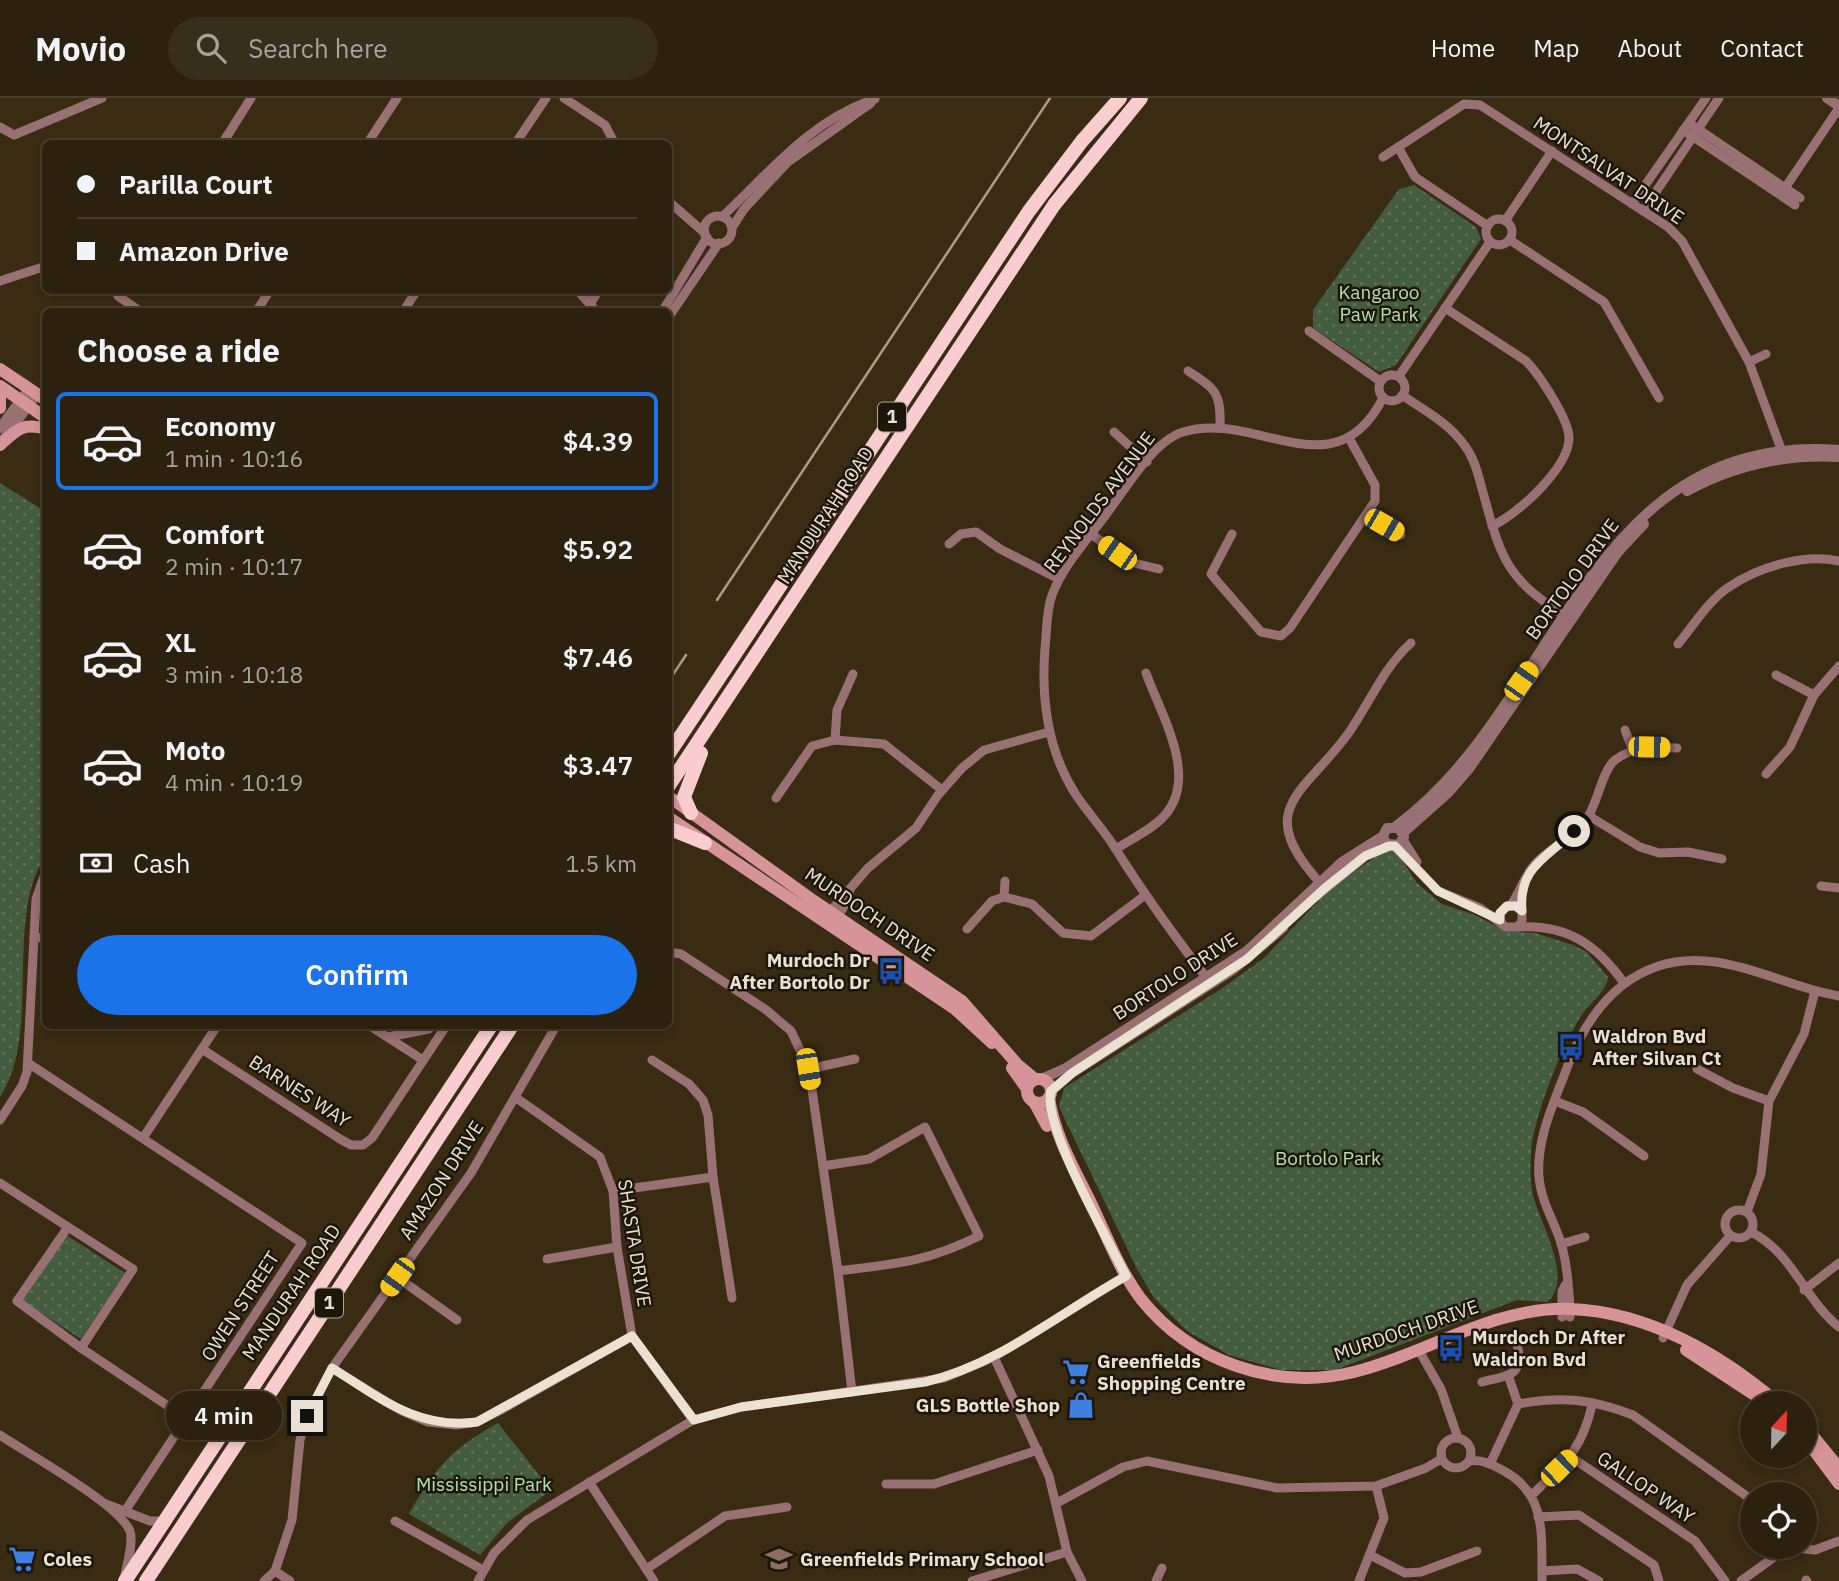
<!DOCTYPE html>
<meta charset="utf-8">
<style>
body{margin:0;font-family:"IBM Plex Sans",sans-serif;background:#382e1c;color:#f1f3f6;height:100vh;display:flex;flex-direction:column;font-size:26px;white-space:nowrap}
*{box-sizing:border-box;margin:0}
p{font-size:23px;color:#a6a39e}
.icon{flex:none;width:38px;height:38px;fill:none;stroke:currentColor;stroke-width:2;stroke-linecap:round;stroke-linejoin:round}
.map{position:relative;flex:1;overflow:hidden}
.details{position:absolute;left:42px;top:210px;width:630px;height:721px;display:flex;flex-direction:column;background:#2c210e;border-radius:10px;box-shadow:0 4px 10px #0003,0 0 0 2px #483e2e}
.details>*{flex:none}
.top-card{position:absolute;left:42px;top:42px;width:630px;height:154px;border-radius:10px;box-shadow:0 4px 10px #0003,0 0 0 2px #483e2e;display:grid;align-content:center;height:154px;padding:0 35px;background:#2c210e}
.needle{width:46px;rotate:22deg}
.buttons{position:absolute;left:1740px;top:1293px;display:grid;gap:14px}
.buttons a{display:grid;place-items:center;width:77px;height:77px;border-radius:50%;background:#2c210e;box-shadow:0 4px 10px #0003,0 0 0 2px #483e2e;font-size:35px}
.end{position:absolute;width:32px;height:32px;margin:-16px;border:9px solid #eae1d2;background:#111;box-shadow:0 0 0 4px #111}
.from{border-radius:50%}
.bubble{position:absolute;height:49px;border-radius:24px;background:#2c210e;box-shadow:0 4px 10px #0003,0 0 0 2px #483e2e;font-size:23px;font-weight:600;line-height:49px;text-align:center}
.car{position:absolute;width:21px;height:42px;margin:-21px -10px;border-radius:9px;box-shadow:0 0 5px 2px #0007;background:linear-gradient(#f5c518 24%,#345 0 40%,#f5c518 0 76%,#345 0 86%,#f5c518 0)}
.top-card b{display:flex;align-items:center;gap:24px;height:66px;font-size:26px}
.top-card b+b{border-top:2px solid #483e2e}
.top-card i{width:18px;height:18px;background:#f1f3f6}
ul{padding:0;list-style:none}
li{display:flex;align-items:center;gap:21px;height:98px;margin:0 14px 10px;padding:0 21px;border:4px solid transparent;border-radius:10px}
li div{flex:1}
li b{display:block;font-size:26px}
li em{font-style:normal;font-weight:600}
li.active{border-color:#1a73e8}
li>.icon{width:63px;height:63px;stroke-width:1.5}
h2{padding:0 35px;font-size:32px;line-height:84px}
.pay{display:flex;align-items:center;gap:18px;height:77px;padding:0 35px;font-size:26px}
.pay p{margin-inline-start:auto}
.action{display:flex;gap:14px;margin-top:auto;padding:14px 35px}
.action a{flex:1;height:80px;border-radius:42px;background:#1a73e8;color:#fff;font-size:28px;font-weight:600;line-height:80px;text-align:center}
header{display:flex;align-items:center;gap:42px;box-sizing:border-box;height:98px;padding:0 35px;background:#2c210e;border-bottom:2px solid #483e2e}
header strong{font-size:33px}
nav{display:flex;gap:38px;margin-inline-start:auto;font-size:24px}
.search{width:490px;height:63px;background:#382e1c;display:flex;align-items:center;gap:18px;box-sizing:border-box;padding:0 24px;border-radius:38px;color:#a6a39e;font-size:26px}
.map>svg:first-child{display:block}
</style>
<header>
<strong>Movio</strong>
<div class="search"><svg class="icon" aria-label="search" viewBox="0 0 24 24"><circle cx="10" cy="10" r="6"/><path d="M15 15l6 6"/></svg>Search here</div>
<nav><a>Home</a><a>Map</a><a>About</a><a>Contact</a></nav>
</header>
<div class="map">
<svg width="1839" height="1483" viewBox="0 0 1839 1483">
<defs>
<pattern id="park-dots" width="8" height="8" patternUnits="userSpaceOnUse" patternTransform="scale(1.75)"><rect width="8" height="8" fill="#445c3f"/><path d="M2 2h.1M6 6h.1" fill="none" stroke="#5f735a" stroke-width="1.8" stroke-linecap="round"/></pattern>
</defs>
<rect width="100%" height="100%" fill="#3a2c13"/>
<g fill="url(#park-dots)">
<path d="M1414,87l62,42 5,12 -85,126 -17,7 -66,-44v-18l86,-121z"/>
<path d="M0,385l46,29 -1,345c-41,61 -3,177 -45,240z"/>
<path d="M1392,747l25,38 25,21 33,11 31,16 29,2 38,12 14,7 21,25c-2,16 -19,26 -27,39 -19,29 -48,103 -50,136 -1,15 -1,30 2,43 6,26 42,85 14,107l-30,-2 -182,70h-54l-52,-15 -42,-24 -33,-33 -17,-29 -78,-162 5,-19 157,-99 43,-31 67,-70z"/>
<path d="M66,1137l59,38 -44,66 -58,-38z"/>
<path d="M498,1325l53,67 -44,33 -27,32 -71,-41c27,-47 41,-64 89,-91z"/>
</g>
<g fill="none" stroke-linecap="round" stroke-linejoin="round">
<g stroke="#997073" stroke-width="9">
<path d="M564,0l41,27 10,19"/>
<path d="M1689,25l111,75"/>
<path d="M0,29l14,8 88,-37"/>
<path d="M1683,32l112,75"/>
<path d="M222,46l29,-46"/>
<path d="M367,46l30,-46"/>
<path d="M515,46l31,-46"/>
<path d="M1398,49l17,30 73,49"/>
<path d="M1383,59l81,-53 16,1 188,122 14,14 67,121 35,95"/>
<path d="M1783,93l56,-83"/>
<path d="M668,103l37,32"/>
<path d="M1632,106l74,-106"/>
<path d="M1643,113l76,-113"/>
<circle cx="718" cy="132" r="14"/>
<path d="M722,119c47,-44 90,-98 153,-118"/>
<circle cx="1499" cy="134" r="13"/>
<path d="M1505,123l47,-70"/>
<path d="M733,128l11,-17 44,-47 83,-59"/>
<path d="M1510,142l94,62 55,96"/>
<path d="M0,183l46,-15"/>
<path d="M115,192l3,6 23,16"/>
<path d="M577,192l20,22"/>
<path d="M590,206l9,-14"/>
<path d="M1445,210l81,53c13,13 42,57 43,76 1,30 -52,78 -77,89"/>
<path d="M256,214l14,-22"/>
<path d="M403,214l14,-22"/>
<path d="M662,214l45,-75"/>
<path d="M668,220l51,-75"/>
<path d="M1309,233l71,50"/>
<path d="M1749,264l17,-8"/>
<path d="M1188,273c28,18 33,22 32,56"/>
<circle cx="1392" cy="290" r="13"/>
<path d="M1399,278l91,-134"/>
<path d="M1402,297c23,16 47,28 63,51 11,15 14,33 19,50 18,67 25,85 86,123"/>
<path d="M1114,334l33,30"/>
<path d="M1366,417l35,20"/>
<path d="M1091,436l39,28 29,7"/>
<path d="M1232,436l-21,40 50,58 20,4 9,-8 85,-127v-16l-26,-47"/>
<path d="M949,446l12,-10 15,-2 24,17 59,30"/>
<path d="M1678,546c15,-18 32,-45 51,-57 29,-20 76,-34 110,-26"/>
<path d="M1776,577l38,20"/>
<path d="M1625,632l8,21"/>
<path d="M835,642l2,-30 16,-36"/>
<path d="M1766,676l24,-27 24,-52 25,-29"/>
<path d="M776,700l36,-52 23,-6 49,4 58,46"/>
<path d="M1589,718l51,31 19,6 29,-1 34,7"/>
<path d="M1403,742l14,22"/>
<path d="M1395,749l43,44 42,17 26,19h11l5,-5v-11l-6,-5h-9l-7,7v7"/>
<path d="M1116,751c15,-10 37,-20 49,-34 34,-39 -4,-100 -19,-142"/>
<path d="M1323,788c-74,-79 -17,-92 27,-155 20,-29 34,-64 61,-88"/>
<path d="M1821,788l18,2"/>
<path d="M1004,799l1,-16"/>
<path d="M1510,808c10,-13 14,-30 25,-42 16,-17 43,-28 55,-51 8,-14 13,-43 25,-53 19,-14 40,-13 62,-12"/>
<path d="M828,816l40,-46 48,-40 22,-33 24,-27 22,-18 65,-18"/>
<path d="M834,824l14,-22 2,-11"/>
<path d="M1517,829c50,-3 79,17 107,56"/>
<path d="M967,831l25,-28 12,-4 28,7 31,29 28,3 53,-40"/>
<path d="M34,839l12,1"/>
<path d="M668,854l13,2 84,55 26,22 18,38 29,202 14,121"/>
<path d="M1208,882c-32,-42 -63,-84 -91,-129 -12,-20 -28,-37 -41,-56 -29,-45 -35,-96 -31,-147 2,-18 1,-36 7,-53 11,-29 34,-54 53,-79 19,-25 48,-75 78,-84 71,-23 151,62 200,-34"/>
<path d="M370,928l53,34"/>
<path d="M388,939l41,-8"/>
<path d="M202,951l138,90 11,6h12l9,-7 74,-112"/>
<path d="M652,962l37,24 14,16 5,15 5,62 19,121"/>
<path d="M28,965l274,180 -177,268"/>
<path d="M809,971l46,-10"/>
<path d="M1697,971l36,19 36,13"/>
<path d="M515,999l85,60 13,34 4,56 15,89 61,84"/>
<path d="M1555,1003l28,11 61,44"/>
<path d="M0,1022l22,-34 5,-14 9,-173 10,-28"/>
<path d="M143,1040l74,-112"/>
<path d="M823,1068l46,-7 56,-32 54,109c-52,26 -84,28 -141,35"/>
<path d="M0,1085l133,86 -52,79 105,70"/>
<path d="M613,1093l100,-14"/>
<circle cx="1739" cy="1126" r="14"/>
<path d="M1747,1114l14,-38 8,-73 35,-67 11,-43"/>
<path d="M68,1129l-51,74 64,47"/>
<path d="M1751,1134c42,21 53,67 88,95"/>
<path d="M1561,1146l24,-7"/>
<path d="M547,1161l70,-12"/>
<path d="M397,1179l60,43"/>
<path d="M1804,1192l35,-27"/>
<path d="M1562,1219v-26l4,-7"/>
<path d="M1570,1219c0,-22 -3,-54 -9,-74 -7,-22 -20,-42 -22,-66 -3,-39 16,-76 29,-112 25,-65 72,-114 148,-103 42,6 81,27 123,34"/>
<path d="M1663,1240l24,-53 43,-49"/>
<path d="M1418,1251l23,40 17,49"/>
<path d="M994,1259l55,119 18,76 15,29"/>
<path d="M332,1270l68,42 28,12 28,3 21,-3 24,-12 131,-74"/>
<path d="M1508,1277l10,29"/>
<path d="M1482,1284c27,-7 43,-6 35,-38"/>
<path d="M1518,1306c45,-8 73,-5 115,11l119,85"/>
<path d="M0,1337c28,19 119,69 130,96 4,12 -4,36 -6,48"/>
<circle cx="1456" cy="1355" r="15"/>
<path d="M1571,1359l124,84 30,40"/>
<path d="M1469,1363c13,-2 24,4 35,10 44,24 37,66 38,110"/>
<path d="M1490,1366l28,-60"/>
<path d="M589,1384l65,99"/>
<path d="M886,1386h48l104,-34"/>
<path d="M1533,1396c32,-32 49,-44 59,-89"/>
<path d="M1057,1405l66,-36 24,-6 130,27 99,-2 50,-18 15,-9"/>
<path d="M106,1406l44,17h14"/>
<path d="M1538,1419l41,-2 75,50 5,16"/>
<path d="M395,1423l88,49"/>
<path d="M1787,1449l28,3 24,-9"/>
<path d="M1370,1457l35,18 16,-1 56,-21"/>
<path d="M648,1470l77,-52 62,-9"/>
<path d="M275,1473l15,10"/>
<path d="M1542,1473l35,-2 22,12"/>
<path d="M1806,1482l1,1"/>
<path d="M264,1483l11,-10 17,-51 8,-80 7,-23 25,-49 139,-195 85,-147"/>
<path d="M478,1483l16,-28 33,-33 166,-100 49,-13 202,-29 50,-21 132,-81"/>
<path d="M972,1483l95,-29"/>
<path d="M1156,1483l6,-13"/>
<path d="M1359,1483l25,-63 -8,-32"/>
<path d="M1741,1483l32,-23 6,-11"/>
</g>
<g stroke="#997073" stroke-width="10">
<path d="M1827,0l12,8"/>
<path d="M0,330l29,-39"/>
<path d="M5,339l32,-43"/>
<path d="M1687,393c48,-26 98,-37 152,-34"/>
<path d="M1396,728c164,-120 190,-395 443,-376"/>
<path d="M1403,735l45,-40 21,-24 149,-217 26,-28"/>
<path d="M1317,797l48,-39 24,-10"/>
<path d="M1041,981l25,-11 181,-117 95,-89 41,-26 4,-8h12l5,9 -5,8 -13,-1 -3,-8"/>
<path d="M1051,993l21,-18 162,-104 49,-41"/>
</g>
<g stroke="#d69399" stroke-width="12">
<path d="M0,271l46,31"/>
<path d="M0,288l46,32"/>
<path d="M0,293v17"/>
<path d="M0,347c16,-15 23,-23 46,-16"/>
<path d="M668,698l146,105 148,100 55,63 18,15"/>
<path d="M668,719l287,192 37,34"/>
<path d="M1012,970l15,21"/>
<circle cx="1039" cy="993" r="12"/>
<path d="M1049,1000c6,39 26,72 43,107 15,32 28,66 49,94 50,63 135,92 213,73 73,-18 139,-66 217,-63 77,3 150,45 208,95"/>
<path d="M1034,1004l13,24"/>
<path d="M1686,1252l70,46"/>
<path d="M1804,1327l35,43"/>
<path d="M1804,1339l35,47"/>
</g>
<g stroke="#f9cccf" stroke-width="14">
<path d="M668,657l361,-544 53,-70 38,-43"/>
<path d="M668,689l386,-582 87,-107"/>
<path d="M691,715l-7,-16 17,-44"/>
<path d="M668,730l37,15"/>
<path d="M125,1483l366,-555"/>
<path d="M146,1483l366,-555"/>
</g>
<g stroke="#a99e8c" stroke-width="2.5">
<path d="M717,502l333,-502"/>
<path d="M668,584l18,-27"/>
</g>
</g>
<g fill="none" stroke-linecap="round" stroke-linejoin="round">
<path stroke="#eae1d2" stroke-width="9" d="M307,1318l25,-48c48,30 86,62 145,54l155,-86 62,84 47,-13 184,-25c74,-17 136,-70 201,-106 -18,-37 -84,-150 -75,-185l21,-18 175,-114 78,-71 40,-32 24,-10h6l43,45 62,29v-7l7,-7h9l6,5c-4,-44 25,-53 52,-80"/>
</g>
<defs>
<symbol id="bus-bare" viewBox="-9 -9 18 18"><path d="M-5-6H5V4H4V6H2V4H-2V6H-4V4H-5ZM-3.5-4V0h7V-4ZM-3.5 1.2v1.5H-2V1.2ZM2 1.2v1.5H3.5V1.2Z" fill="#1a4fb4" stroke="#1c160b" stroke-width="2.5" paint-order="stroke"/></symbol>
<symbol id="supermarket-bare" viewBox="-9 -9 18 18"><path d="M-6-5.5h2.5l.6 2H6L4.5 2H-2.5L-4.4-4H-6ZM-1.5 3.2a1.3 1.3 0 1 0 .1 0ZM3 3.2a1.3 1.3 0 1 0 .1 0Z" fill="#3f7fe0" stroke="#1c160b" stroke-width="2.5" paint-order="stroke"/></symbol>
<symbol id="shop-bare" viewBox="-9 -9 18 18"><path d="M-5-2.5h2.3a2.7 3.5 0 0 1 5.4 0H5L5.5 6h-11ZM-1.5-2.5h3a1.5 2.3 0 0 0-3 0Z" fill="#3f7fe0" stroke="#1c160b" stroke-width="2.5" paint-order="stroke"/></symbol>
<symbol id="school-bare" viewBox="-9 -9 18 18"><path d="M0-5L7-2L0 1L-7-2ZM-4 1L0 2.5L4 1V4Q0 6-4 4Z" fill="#8d6e63" stroke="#1c160b" stroke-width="2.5" paint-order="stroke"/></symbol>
</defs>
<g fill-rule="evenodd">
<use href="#bus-bare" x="872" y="854" width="38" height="38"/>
<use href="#bus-bare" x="1552" y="930" width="38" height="38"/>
<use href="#bus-bare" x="1432" y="1231" width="38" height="38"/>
<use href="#supermarket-bare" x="1057" y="1255" width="38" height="38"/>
<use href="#shop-bare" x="1062" y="1288" width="38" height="38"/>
<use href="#supermarket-bare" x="3" y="1442" width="38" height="38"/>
<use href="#school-bare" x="760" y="1442" width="38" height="38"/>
</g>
<g text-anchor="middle" stroke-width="5" stroke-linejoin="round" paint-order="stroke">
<g fill="#1c160b" stroke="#aca496" stroke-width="2">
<rect x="878" y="304.5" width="28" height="29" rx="5"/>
<rect x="315" y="1190.5" width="28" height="29" rx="5"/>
</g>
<g font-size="18" font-weight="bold" fill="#eae1d2">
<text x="892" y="325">1</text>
<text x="329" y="1211">1</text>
</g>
<g font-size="19" fill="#eae1d2" stroke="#1c160b">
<text transform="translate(1609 72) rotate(34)" y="7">MONTSALVAT DRIVE</text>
<text transform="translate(1099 404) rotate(-53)" y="7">REYNOLDS AVENUE</text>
<text transform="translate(825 417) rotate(-57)" y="7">MANDURAH ROAD</text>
<text transform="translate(1572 481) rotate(-54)" y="7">BORTOLO DRIVE</text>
<text transform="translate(870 816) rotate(34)" y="7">MURDOCH DRIVE</text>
<text transform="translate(1175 878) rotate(-33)" y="7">BORTOLO DRIVE</text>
<text transform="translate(300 993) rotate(33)" y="7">BARNES WAY</text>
<text transform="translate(441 1082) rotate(-57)" y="7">AMAZON DRIVE</text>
<text transform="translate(635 1145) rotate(81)" y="7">SHASTA DRIVE</text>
<text transform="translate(291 1194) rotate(-56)" y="7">MANDURAH ROAD</text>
<text transform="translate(240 1208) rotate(-57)" y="7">OWEN STREET</text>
<text transform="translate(1406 1232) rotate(-19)" y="7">MURDOCH DRIVE</text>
<text transform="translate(1646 1389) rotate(34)" y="7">GALLOP WAY</text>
</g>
<g font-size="19" fill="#b2e0a9" stroke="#1c160b">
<text x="1379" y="201">Kangaroo<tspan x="1379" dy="22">Paw Park</tspan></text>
<text x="1328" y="1067">Bortolo Park</text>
<text x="484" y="1393">Mississippi Park</text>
</g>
<g font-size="19" font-weight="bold" fill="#eae1d2" stroke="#1c160b" text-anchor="start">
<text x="870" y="869" text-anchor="end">Murdoch Dr<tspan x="870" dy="22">After Bortolo Dr</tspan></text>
<text x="1592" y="945">Waldron Bvd<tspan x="1592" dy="22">After Silvan Ct</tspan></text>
<text x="1472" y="1246">Murdoch Dr After<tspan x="1472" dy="22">Waldron Bvd</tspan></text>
<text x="1097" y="1270">Greenfields<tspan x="1097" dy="22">Shopping Centre</tspan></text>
<text x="1060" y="1314" text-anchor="end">GLS Bottle Shop</text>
<text x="43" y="1468">Coles</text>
<text x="800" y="1468">Greenfields Primary School</text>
</g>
</g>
</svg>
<div class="buttons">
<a><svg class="needle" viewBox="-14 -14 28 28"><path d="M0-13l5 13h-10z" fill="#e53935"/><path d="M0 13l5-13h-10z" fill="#a6a39e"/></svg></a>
<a><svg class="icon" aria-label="locate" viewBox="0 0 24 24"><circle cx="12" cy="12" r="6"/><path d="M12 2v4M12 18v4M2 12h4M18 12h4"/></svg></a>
</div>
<i class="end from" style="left:1574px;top:733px"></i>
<i class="end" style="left:307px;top:1318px"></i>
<div class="bubble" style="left:166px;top:1293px;width:116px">4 min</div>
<i class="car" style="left:1384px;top:427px;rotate:120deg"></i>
<i class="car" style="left:1117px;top:455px;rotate:305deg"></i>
<i class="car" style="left:1521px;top:583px;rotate:35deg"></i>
<i class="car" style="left:1649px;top:649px;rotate:91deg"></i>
<i class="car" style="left:808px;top:971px;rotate:171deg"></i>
<i class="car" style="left:397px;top:1179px;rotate:216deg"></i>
<i class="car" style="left:1559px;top:1370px;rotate:46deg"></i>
<div class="top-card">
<b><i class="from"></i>Parilla Court</b>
<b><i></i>Amazon Drive</b>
</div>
<section class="details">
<h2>Choose a ride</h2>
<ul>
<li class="active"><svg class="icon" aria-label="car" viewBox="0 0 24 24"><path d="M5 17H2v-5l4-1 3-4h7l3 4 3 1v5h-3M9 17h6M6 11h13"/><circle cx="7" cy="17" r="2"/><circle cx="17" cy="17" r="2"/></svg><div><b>Economy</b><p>1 min · 10:16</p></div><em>$4.39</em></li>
<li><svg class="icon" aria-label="car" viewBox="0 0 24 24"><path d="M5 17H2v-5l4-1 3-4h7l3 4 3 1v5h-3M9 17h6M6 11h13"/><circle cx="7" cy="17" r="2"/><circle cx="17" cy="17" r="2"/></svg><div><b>Comfort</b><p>2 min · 10:17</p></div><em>$5.92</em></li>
<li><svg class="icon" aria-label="car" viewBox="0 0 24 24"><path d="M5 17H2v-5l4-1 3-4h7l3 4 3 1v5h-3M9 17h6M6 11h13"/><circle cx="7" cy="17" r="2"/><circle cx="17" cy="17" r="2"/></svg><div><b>XL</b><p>3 min · 10:18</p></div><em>$7.46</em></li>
<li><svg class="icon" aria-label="car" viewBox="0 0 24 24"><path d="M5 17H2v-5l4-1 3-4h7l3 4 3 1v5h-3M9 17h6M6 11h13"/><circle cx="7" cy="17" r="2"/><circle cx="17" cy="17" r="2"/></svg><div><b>Moto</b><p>4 min · 10:19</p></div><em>$3.47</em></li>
</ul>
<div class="pay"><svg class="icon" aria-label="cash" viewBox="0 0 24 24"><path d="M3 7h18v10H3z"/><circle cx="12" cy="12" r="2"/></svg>Cash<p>1.5 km</p></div>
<div class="action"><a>Confirm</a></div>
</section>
</div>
